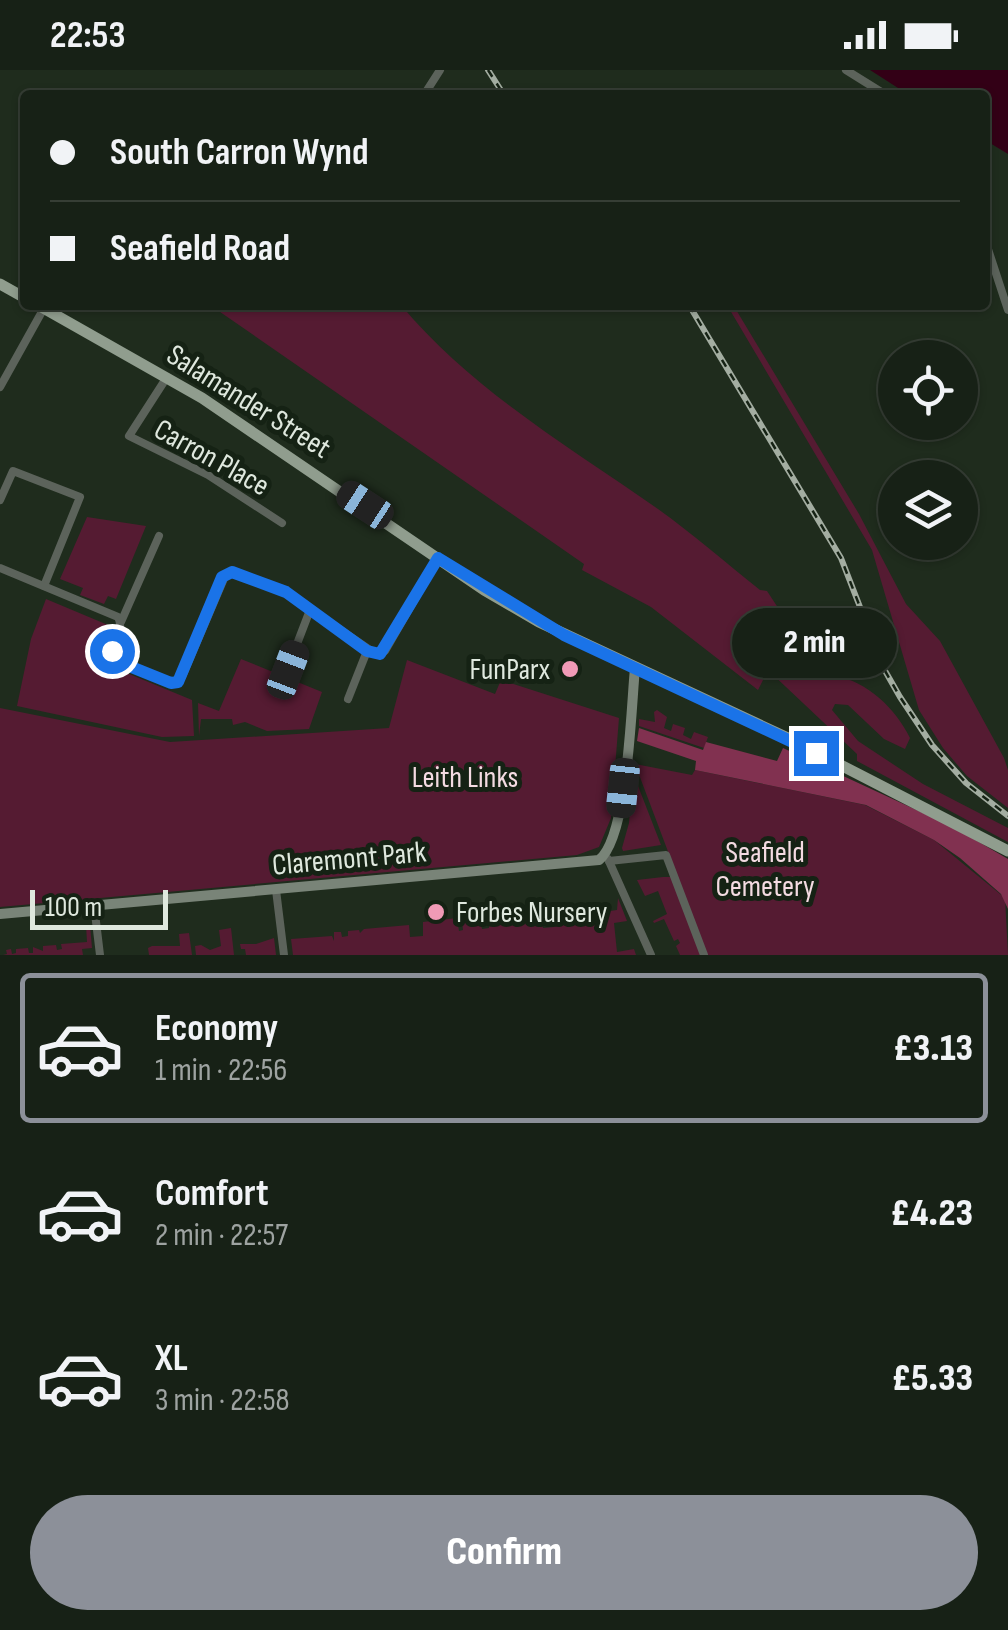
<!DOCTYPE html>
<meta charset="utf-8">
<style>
body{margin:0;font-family:"Sofia Sans Condensed",sans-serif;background:#242e23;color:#f1f3f6;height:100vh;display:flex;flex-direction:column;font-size:38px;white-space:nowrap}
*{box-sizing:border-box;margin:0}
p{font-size:32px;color:#9ea3a1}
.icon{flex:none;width:55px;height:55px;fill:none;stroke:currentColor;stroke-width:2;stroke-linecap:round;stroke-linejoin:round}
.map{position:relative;height:885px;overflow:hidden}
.panel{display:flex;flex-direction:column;background:#172116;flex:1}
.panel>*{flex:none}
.guide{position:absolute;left:20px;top:20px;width:970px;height:220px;border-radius:10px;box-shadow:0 2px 8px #0004,0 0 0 2px #363e35;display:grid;align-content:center;height:220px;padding:0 30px;background:#172116}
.controls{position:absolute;left:878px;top:270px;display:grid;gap:20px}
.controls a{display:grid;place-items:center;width:100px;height:100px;border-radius:50%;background:#172116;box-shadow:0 2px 8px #0004,0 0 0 2px #363e35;font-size:50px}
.scale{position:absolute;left:30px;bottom:25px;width:138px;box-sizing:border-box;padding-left:10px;border:5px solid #dfe8de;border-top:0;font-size:28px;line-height:35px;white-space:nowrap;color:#dfe8de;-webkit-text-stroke:8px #152214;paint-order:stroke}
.end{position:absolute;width:45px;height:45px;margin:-22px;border:12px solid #1a73e8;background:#fff;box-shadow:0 0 0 5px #fff}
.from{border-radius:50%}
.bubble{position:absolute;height:70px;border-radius:35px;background:#172116;box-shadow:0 2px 8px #0004,0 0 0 2px #363e35;font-size:32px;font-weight:800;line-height:70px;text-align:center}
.car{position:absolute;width:30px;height:60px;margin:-30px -15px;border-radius:12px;box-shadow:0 0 8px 2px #0007;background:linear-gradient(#222 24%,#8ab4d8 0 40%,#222 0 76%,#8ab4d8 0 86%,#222 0)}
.guide b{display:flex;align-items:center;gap:35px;height:95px;font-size:38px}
.guide b+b{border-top:2px solid #363e35}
.guide i{width:25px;height:25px;background:#f1f3f6}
ul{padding:18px 0 0;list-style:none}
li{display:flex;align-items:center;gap:30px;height:150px;margin:0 20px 15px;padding:0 10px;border:5px solid transparent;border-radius:10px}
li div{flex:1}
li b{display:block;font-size:38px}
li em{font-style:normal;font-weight:800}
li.current{border-color:#8c9099}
li>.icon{width:90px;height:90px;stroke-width:1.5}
.primary-button{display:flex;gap:20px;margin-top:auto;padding:20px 30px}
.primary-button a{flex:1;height:115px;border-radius:60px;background:#8c9099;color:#fff;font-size:40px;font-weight:800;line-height:115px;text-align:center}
.status{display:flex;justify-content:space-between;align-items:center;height:70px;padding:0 50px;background:#172116;direction:ltr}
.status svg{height:28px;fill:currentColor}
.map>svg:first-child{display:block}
</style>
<div class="status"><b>22:53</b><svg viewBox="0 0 49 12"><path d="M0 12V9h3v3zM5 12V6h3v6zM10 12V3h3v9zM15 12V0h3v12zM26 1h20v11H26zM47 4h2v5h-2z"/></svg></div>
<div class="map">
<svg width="1008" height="885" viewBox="0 0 1008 885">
<rect width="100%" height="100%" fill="#1f2c1d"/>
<g fill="#551b32">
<path d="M210,235h191c71,85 167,141 257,204 35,25 68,54 102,81l7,1 21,32 47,53c32,5 61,33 75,62l-5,11 -21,-10 -36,-34 -13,-1 -3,6 26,31 65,43 85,44v14l-151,-81v-7l-89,-84 -10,20 -107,-83 -69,-37 2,-6z"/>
<path d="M727,235l8,3 124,206 47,90 34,37 64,117 4,12v38l-41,-32 -24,-28 -24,-38 -47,-160z"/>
<path d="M87,447l59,9 -30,73 -8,-3 -4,8 -24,-9 3,-7 -23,-9z"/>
<path d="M46,529l62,26 1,8 -7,19 -11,-4 -3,9 104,43 2,36 -32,1 -145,-31 14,-67z"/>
<path d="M241,589l81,33 -13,37 -42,2 -22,-9 -12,3 -1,-6h-31l-2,17 -1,-33 21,8z"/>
<path d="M407,590l88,34 6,-14 118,38 -8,100 -12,29 -22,8 -577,52v-199l170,34 219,-14z"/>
<path d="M657,640l10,7 -3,11 7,3 2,-7 12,4 -2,7 8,4 3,-7 14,5 -4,11 -65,-22v-7l16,3 -1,-10z"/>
<path d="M635,694l57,11 3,-5 170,35 69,35 71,58 3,57h-301z"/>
<path d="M633,703l28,72 -38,6 -1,-3 7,-25z"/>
<path d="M663,807h8l30,78h-21l-4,-9 4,-3 -2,-4 -4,2 -10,-22 -10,4 -1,-2 14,-7 -9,-23 -13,5 -8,-16z"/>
<path d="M618,828l9,23 -13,2 3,29 17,-3 2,6h-343l-2,-16 41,-3 2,5v-9h7l1,5 6,-1v-5l11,-1 1,3 4,-4 45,-4 1,12 13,-1v-14l34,-4 2,13 4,-1 -1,-9 18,-1 2,9 7,-1v-9l18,-2 1,9h3l5,-5 9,-1v-5l7,-1v3l9,-1 2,12 11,-1 -1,-18h6l3,5 2,-6v9l4,-1 1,-6 3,6h5v-7h8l3,8 6,1v-10l16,-1v4l7,-1z"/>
<path d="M86,855h4l2,23 -10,1 1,6h-80l4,-1 -1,-4 5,-1 1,5 4,-1v-4l12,-1 1,5h4v-6l10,4v-5l13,-1 1,5 5,-1 -1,-5 26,-2z"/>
<path d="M231,858l3,27h-38l-1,-9 6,-1 9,5 11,-4 -2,-16z"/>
<path d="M189,863l3,22h-43l-1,-7 4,-2h28l-1,-12z"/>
<path d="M274,868l2,17h-30l-1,-6h-4l-1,-5h16z"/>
</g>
<path fill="#813150" d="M639,658l64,22 3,-8 71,19 6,-13 170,79 55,32v50l-7,-15 -41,-36 -26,-18 -68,-35 -171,-35 1,-9 -59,-20z"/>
<path fill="#330016" d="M870,0h138v84l-23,-14v-45h-76z"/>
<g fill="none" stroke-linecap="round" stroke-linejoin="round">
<g stroke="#5c635b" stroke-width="8">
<path d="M846,0l40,25"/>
<path d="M424,25l16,-25"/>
<path d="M985,170l23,70"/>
<path d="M167,307l-38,59 79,39 74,48"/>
<path d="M0,317l44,-79"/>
<path d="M0,430l13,-29 67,26 -36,89"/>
<path d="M0,498l118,49c8,15 -9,28 -4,43l57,23 11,-6 44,-103 12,-1 47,19 91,62 9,-3 53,-92"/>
<path d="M121,552l38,-86"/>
<path d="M287,600l23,-60"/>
<path d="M348,629l19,-48"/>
<path d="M608,789l43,96"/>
<path d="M609,791l57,-6 38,100"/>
<path d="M276,820l8,65"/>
<path d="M94,835l6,50"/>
</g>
<path stroke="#798478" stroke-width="10" d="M0,844l599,-54c29,-23 32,-152 36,-192"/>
<g stroke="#909d8e" stroke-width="11">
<path d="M0,214l25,14"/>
<path d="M38,235l164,93 282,192 55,32 251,117 218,112"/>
</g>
<defs>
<g id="rail">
<path d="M488,0l16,25"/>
<path d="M689,235l152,253 43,111 16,28 32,48 34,38 42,33"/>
</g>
</defs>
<use href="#rail" stroke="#a3ada1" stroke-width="6"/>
<use href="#rail" stroke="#152214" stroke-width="2.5" stroke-dasharray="8" stroke-linecap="butt"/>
</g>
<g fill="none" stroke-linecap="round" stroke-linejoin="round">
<path stroke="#1a73e8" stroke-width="12" d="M112,581l2,9 57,23 7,-1 44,-105 10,-5 54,20 81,59 13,3 58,-96 126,77 252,118"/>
</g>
<g fill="#f09ab6" stroke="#152214" stroke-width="4">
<circle cx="570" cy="599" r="10"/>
<circle cx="436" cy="842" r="10"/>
</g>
<g text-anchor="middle" stroke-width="10" stroke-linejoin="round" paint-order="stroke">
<g font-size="30" fill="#dfe8de" stroke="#152214">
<text transform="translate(249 331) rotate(32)" y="10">Salamander Street</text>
<text transform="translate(212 387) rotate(29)" y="10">Carron Place</text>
<text transform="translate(349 788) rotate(-5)" y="10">Claremont Park</text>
</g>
<g font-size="30" fill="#dfe8de" stroke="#152214" text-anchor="end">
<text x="550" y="609">FunParx</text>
<text x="456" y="852" text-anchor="start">Forbes Nursery</text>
</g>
<g font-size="30" fill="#f4dbe2" stroke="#152214">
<text x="465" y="717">Leith Links</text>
<text x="765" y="792">Seafield<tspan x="765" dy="34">Cemetery</tspan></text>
</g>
</g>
</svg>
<div class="controls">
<a><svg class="icon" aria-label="locate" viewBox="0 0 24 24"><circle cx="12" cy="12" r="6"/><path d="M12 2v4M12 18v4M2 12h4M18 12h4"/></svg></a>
<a><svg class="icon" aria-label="layers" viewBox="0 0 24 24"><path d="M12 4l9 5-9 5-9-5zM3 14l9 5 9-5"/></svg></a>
</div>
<div class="scale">100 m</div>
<i class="end from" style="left:112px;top:581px"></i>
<i class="end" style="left:816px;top:683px"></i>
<div class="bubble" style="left:732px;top:538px;width:165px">2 min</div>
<i class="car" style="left:365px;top:435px;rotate:303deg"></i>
<i class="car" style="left:288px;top:600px;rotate:21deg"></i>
<i class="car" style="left:623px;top:718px;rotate:186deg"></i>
<div class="guide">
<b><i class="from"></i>South Carron Wynd</b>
<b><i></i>Seafield Road</b>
</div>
</div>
<section class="panel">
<ul>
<li class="current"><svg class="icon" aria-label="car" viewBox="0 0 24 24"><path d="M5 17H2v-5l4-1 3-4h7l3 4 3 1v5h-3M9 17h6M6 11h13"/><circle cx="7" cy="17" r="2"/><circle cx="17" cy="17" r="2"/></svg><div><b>Economy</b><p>1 min · 22:56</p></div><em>£3.13</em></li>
<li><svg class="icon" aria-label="car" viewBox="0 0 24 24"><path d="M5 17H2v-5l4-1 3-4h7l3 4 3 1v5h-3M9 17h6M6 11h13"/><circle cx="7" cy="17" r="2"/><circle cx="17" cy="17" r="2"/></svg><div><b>Comfort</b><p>2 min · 22:57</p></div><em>£4.23</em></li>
<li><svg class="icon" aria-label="car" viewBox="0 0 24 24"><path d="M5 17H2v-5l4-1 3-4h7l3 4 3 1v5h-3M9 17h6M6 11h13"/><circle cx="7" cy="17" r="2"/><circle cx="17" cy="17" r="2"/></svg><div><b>XL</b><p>3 min · 22:58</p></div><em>£5.33</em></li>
</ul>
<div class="primary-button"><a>Confirm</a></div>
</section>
